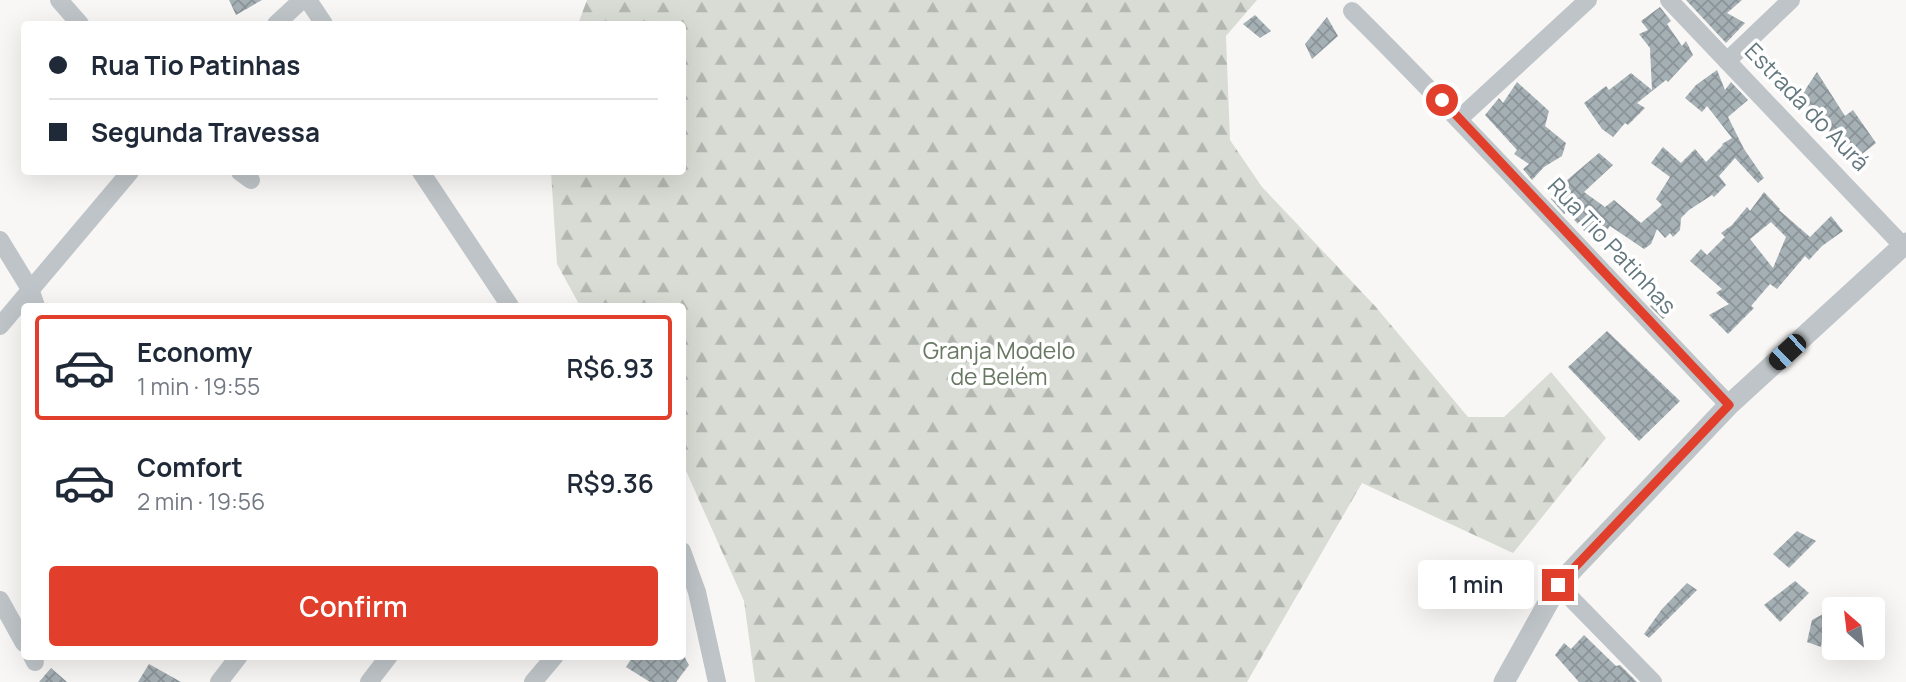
<!DOCTYPE html>
<meta charset="utf-8">
<style>
body{margin:0;font-family:Manrope,sans-serif;background:#f6f6f7;color:#1f2937;height:100vh;display:flex;flex-direction:column;font-size:26px;white-space:nowrap}
*{box-sizing:border-box;margin:0}
p{font-size:23px;color:#747a83}
.icon{flex:none;width:38px;height:38px;fill:none;stroke:currentColor;stroke-width:2;stroke-linecap:round;stroke-linejoin:round}
.map{position:relative;flex:1;overflow:hidden}
.side{position:absolute;left:21px;top:303px;width:665px;height:357px;display:flex;flex-direction:column;background:#fff;border-radius:7px;box-shadow:0 7px 28px #0002}
.side>*{flex:none}
.top-card{position:absolute;left:21px;top:21px;width:665px;height:154px;border-radius:7px;box-shadow:0 7px 28px #0002;display:grid;align-content:center;height:154px;padding:0 28px;background:#fff}
.needle{width:46px;rotate:332deg}
.controls{position:absolute;left:1822px;top:597px;display:grid;gap:14px}
.controls a{display:grid;place-items:center;width:63px;height:63px;border-radius:7px;background:#fff;box-shadow:0 7px 28px #0002;font-size:35px}
.end{position:absolute;width:32px;height:32px;margin:-16px;border:9px solid #e13f2b;background:#fff;box-shadow:0 0 0 4px #fff}
.from{border-radius:50%}
.bubble{position:absolute;height:49px;border-radius:7px;background:#fff;box-shadow:0 7px 28px #0002;font-size:23px;font-weight:600;line-height:49px;text-align:center}
.car{position:absolute;width:21px;height:42px;margin:-21px -10px;border-radius:9px;box-shadow:0 0 5px 2px #0007;background:linear-gradient(#222 24%,#8ab4d8 0 40%,#222 0 76%,#8ab4d8 0 86%,#222 0)}
.top-card b{display:flex;align-items:center;gap:24px;height:66px;font-size:26px}
.top-card b+b{border-top:2px solid #e0e1e3}
.top-card i{width:18px;height:18px;background:#1f2937}
ul{padding:12px 0 0;list-style:none}
li{display:flex;align-items:center;gap:21px;height:105px;margin:0 14px 10px;padding:0 14px;border:4px solid transparent;border-radius:7px}
li div{flex:1}
li b{display:block;font-size:26px}
li em{font-style:normal;font-weight:600}
li.selected{border-color:#e13f2b}
li>.icon{width:63px;height:63px;stroke-width:1.5}
.button{display:flex;gap:14px;margin-top:auto;padding:14px 28px}
.button a{flex:1;height:80px;border-radius:7px;background:#e13f2b;color:#fff;font-size:28px;font-weight:600;line-height:80px;text-align:center}
.map>svg:first-child{display:block}
</style>
<div class="map">
<svg width="1906" height="682" viewBox="0 0 1906 682">
<defs>
<pattern id="forest-firs" width="22" height="20" patternUnits="userSpaceOnUse" patternTransform="scale(1.75)"><rect width="22" height="20" fill="#d8dcd4"/><path d="M5 1l3.5 6h-7zM16 11l3.5 6h-7z" fill="#b3b7b1"/></pattern>
<pattern id="building-cross-hatch" width="8" height="8" patternUnits="userSpaceOnUse" patternTransform="scale(1.75)"><rect width="8" height="8" fill="#a5b0b4"/><path d="M0 0l8 8M0 8l8-8" fill="none" stroke="#8a9498"/></pattern>
</defs>
<rect width="100%" height="100%" fill="#f8f7f5"/>
<path fill="url(#forest-firs)" d="M587,0h670l-31,36 4,104 32,47 113,119 93,111h36l47,-45 55,66 -93,115 -151,-70 -115,199h-492l-11,-81 -61,-137 -1,-158h-102l-23,-42 -6,-92h131v-148h-104z"/>
<g fill="url(#building-cross-hatch)" fill-rule="evenodd">
<path d="M229,0h33l-26,15z"/>
<path d="M1686,0h56l-15,13 18,10 -19,20z"/>
<path d="M1660,7l11,14 -4,3 15,22 4,-5 7,14 -25,27 -2,-2 -29,23 8,5 -17,17 -3,-2 -12,14 -11,-8 -18,-26 22,-17 3,4 22,-17 21,17 -2,-42 -11,-14 9,-4 -7,-9z"/>
<path d="M1255,15l16,16 -11,7 -17,-14z"/>
<path d="M1327,17l11,19 -26,23 -7,-15z"/>
<path d="M1717,70l8,20 6,-8 17,18 -20,17 16,32 20,29 -6,5 -23,-25 -16,18 7,9 -12,12 -2,-2 -23,15 -8,8 -1,12 -7,7 -3,-4 -5,5 -8,-9 -6,15 -7,5 -34,-23 -13,19 -30,-33 -3,2 -13,-15 8,-12 40,-34 14,12 -29,27 21,15 9,-7 27,23 21,-18 -6,-6 14,-22 -19,-14 12,-16 18,16 14,-14 11,13 17,-17 -1,-1 10,-6 -25,-32 -5,6 -17,-14 11,-13z"/>
<path d="M1817,72l28,44 8,-6 23,33 -19,15 -30,-29 4,-3 -34,-24z"/>
<path d="M1517,82l32,29 -4,15 21,17 -4,13 -18,11 -12,13 -9,-11 6,-5 -15,-10 3,-4 -32,-35 14,-17 4,5z"/>
<path d="M1764,192l16,17 -1,1 31,27 21,-21 12,15 -21,15 -13,14 -4,-4 -28,33 -7,-5 -19,22 3,2 -26,26 -19,-19 20,-11 -13,-11 6,-4 -32,-28 11,-12 6,6 18,-18 -4,-4 11,-8 15,-18 3,4zM1771,222l15,15 -13,31 -23,-29z"/>
<path d="M1658,300l12,13 -7,6 -13,-13z"/>
<path d="M1607,331l73,70 -41,40 -71,-74z"/>
<path d="M1797,531l19,10 -27,27 -16,-14z"/>
<path d="M1795,581l14,12 -29,29 -16,-17z"/>
<path d="M1687,583l10,7 -48,48 -5,-4 18,-25z"/>
<path d="M1825,613l-4,34 -14,-5 5,-22z"/>
<path d="M1584,635l32,31 4,-1 17,17h-58l-24,-27 9,-12 7,6z"/>
<path d="M633,656h51l5,9 -13,17h-26l-24,-15z"/>
<path d="M149,664l32,18h-43z"/>
<path d="M51,668l16,14h-28z"/>
</g>
<g fill="none" stroke-linecap="round" stroke-linejoin="round">
<g stroke="#bec4c7" stroke-width="18">
<path d="M59,0l21,24"/>
<path d="M308,0l16,24"/>
<path d="M1669,0l234,246"/>
<path d="M1352,11c129,128 251,263 377,394"/>
<path d="M276,24l26,-24"/>
<path d="M1727,61l64,-61"/>
<path d="M1460,118l128,-118"/>
<path d="M240,172l11,8"/>
<path d="M421,172l89,134"/>
<path d="M0,240l30,49 6,17"/>
<path d="M0,326l130,-154"/>
<path d="M682,551l15,41 20,90"/>
<path d="M1558,585l95,97"/>
<path d="M0,600l24,43"/>
<path d="M32,656l3,6"/>
<path d="M219,682l20,-26"/>
<path d="M369,682l20,-26"/>
<path d="M533,682l22,-26"/>
</g>
<path stroke="#bec4c7" stroke-width="21" d="M1504,682l54,-97 171,-180 177,-162"/>
</g>
<g fill="none" stroke-linecap="round" stroke-linejoin="round">
<path stroke="#e13f2b" stroke-width="9" d="M1442,100l287,305 -171,180"/>
</g>
<g text-anchor="middle" stroke-width="7" stroke-linejoin="round" paint-order="stroke">
<g font-size="23" fill="#63777f" stroke="#fff">
<text transform="translate(1807 107) rotate(46)" y="8">Estrada do Aurá</text>
<text transform="translate(1612 246) rotate(47)" y="8">Rua Tio Patinhas</text>
</g>
<g font-size="23" fill="#687862" stroke="#fff">
<text x="999" y="359">Granja Modelo<tspan x="999" dy="26">de Belém</tspan></text>
</g>
</g>
</svg>
<div class="controls">
<a><svg class="needle" viewBox="-14 -14 28 28"><path d="M0-13l5 13h-10z" fill="#e53935"/><path d="M0 13l5-13h-10z" fill="#747a83"/></svg></a>
</div>
<i class="end from" style="left:1442px;top:100px"></i>
<i class="end" style="left:1558px;top:585px"></i>
<div class="bubble" style="left:1418px;top:560px;width:116px">1 min</div>
<i class="car" style="left:1787px;top:352px;rotate:227deg"></i>
<div class="top-card">
<b><i class="from"></i>Rua Tio Patinhas</b>
<b><i></i>Segunda Travessa</b>
</div>
<section class="side">
<ul>
<li class="selected"><svg class="icon" aria-label="car" viewBox="0 0 24 24"><path d="M5 17H2v-5l4-1 3-4h7l3 4 3 1v5h-3M9 17h6M6 11h13"/><circle cx="7" cy="17" r="2"/><circle cx="17" cy="17" r="2"/></svg><div><b>Economy</b><p>1 min · 19:55</p></div><em>R$6.93</em></li>
<li><svg class="icon" aria-label="car" viewBox="0 0 24 24"><path d="M5 17H2v-5l4-1 3-4h7l3 4 3 1v5h-3M9 17h6M6 11h13"/><circle cx="7" cy="17" r="2"/><circle cx="17" cy="17" r="2"/></svg><div><b>Comfort</b><p>2 min · 19:56</p></div><em>R$9.36</em></li>
</ul>
<div class="button"><a>Confirm</a></div>
</section>
</div>
